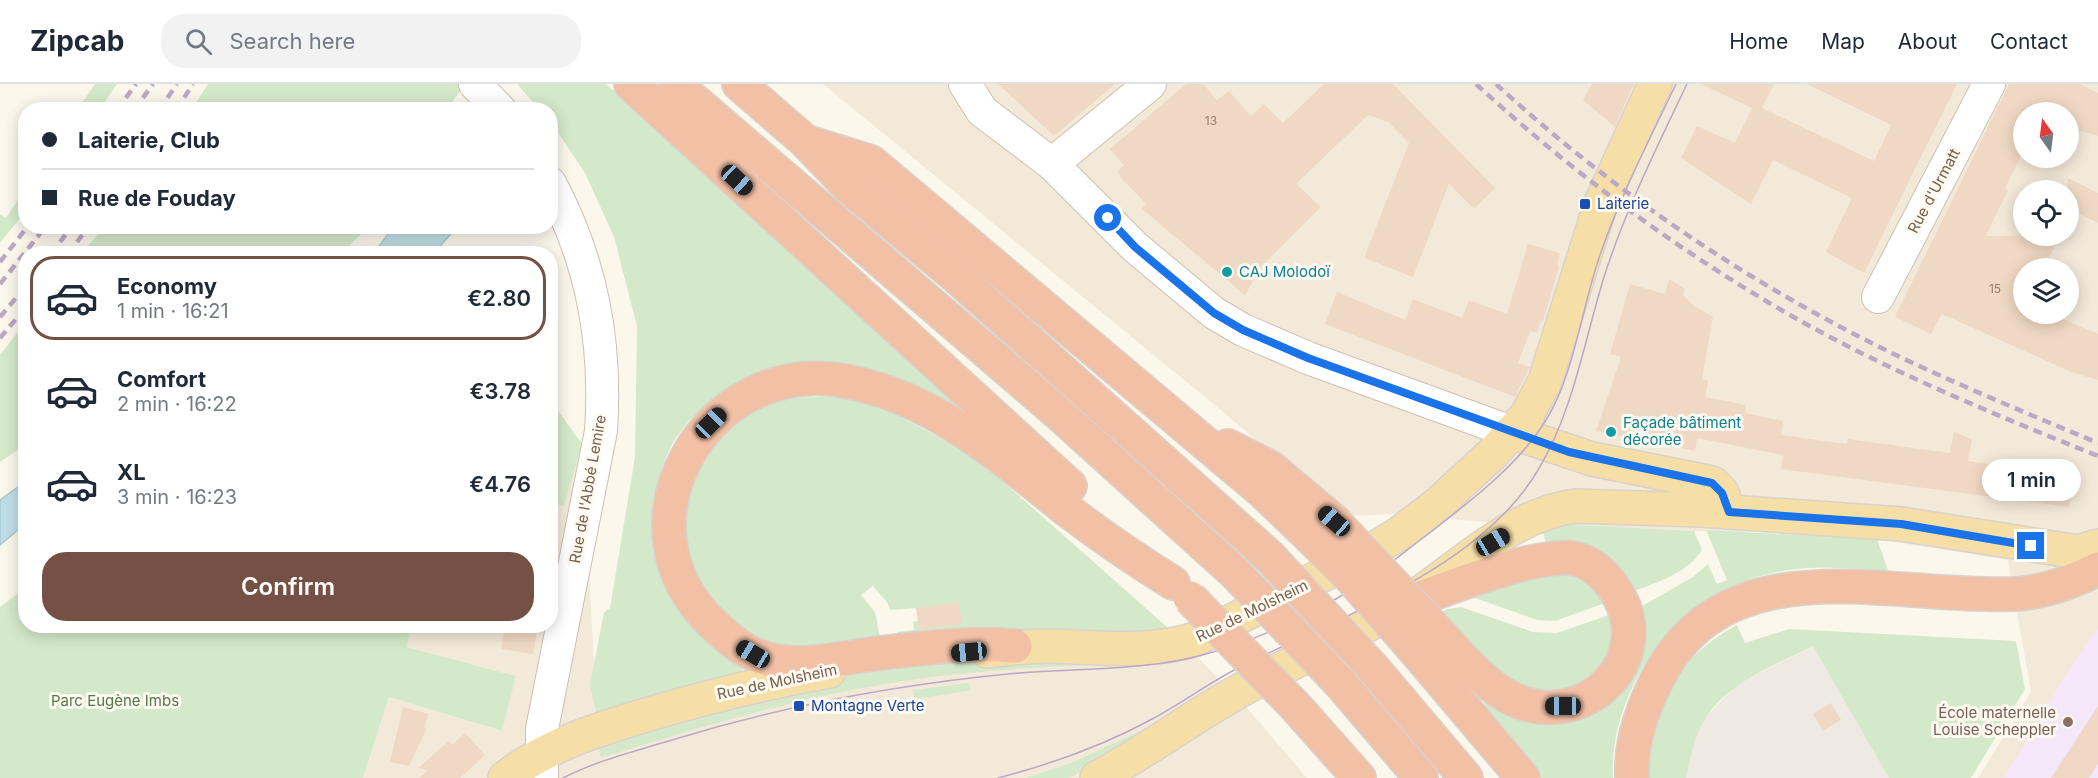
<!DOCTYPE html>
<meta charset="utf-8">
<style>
body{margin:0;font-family:Inter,sans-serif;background:#f2f2f3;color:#1f2937;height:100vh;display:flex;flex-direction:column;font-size:22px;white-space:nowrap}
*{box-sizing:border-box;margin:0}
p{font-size:20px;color:#747a83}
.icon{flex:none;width:33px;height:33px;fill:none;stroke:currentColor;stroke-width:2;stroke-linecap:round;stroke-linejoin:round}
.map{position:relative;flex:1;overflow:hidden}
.sheet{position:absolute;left:18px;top:162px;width:540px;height:387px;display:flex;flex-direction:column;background:#fff;border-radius:24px;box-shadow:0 3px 15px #0003}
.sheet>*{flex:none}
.hud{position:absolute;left:18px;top:18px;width:540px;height:132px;border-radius:24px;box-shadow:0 3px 15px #0003;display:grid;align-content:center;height:132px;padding:0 24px;background:#fff}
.needle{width:39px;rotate:346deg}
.controls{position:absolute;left:2013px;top:18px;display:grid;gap:12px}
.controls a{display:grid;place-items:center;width:66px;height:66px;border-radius:50%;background:#fff;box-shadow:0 3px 15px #0003;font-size:30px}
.end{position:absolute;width:27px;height:27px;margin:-14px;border:8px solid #1a73e8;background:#fff;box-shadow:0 0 0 3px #fff}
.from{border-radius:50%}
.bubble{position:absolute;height:42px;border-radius:21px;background:#fff;box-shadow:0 3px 15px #0003;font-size:20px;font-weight:600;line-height:42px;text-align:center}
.car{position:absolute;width:18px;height:36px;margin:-18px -9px;border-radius:8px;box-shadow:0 0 4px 2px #0007;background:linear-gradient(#222 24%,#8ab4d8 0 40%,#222 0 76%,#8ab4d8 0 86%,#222 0)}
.hud b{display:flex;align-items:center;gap:21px;height:57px;font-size:22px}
.hud b+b{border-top:2px solid #e0e1e3}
.hud i{width:15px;height:15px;background:#1f2937}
ul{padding:10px 0 0;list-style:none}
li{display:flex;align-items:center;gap:18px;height:84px;margin:0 12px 9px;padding:0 12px;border:3px solid transparent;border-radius:24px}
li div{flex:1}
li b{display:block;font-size:22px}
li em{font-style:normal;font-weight:600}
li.selected{border-color:#755045}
li>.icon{width:54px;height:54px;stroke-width:1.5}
.primary-button{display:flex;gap:12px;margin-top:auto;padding:12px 24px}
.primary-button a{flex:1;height:69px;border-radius:24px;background:#755045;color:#fff;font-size:24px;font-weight:600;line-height:69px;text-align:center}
header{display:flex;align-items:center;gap:36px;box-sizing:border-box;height:84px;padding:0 30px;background:#fff;border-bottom:2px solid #e0e1e3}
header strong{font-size:28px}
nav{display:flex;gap:33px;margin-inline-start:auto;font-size:21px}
.search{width:420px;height:54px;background:#f2f2f3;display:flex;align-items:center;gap:15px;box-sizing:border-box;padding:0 21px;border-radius:24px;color:#747a83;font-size:22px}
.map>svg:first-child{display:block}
</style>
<header>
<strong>Zipcab</strong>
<div class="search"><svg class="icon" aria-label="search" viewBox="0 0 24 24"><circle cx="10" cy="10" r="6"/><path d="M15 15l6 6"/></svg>Search here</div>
<nav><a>Home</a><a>Map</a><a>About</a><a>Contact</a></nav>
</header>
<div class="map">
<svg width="2098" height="694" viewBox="0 0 2098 694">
<rect width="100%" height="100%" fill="#fcf7eb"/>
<g fill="#f3e9d9" fill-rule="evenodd">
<path d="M823,0h1275v694h-120l53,-86 -23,-132 -164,-26 -293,-6 -156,-14 -51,2 -122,-105zM2024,28h44v46h-44zM2024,106h44v46h-44zM2024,184h44v46h-44z"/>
<path d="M582,360l15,273 84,-25 494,-58 73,75 59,69h-944l26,-81 112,34 15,-55 -109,-29 4,-21h139l1,-122 13,2z"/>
</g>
<path fill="#eee9e3" d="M1814,562l75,132h-203l6,-30 12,-29 33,-35z"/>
<path fill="#f4e7f9" d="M2098,545v149h-94l67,-112z"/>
<g fill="#d4e9c9">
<path d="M95,0h22l-17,25h-22z"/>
<path d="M208,0h257l-18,25 -256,1z"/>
<path d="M517,0h89l97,83 265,249 -219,-36c-24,12 -49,26 -66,48 -40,51 -37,133 -1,184 6,9 14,18 21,24 13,11 36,20 40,36l-146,45 -7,-32 14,-73 6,-4 25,-151 2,-131 -23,-89 -29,-64 -34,-51 -1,-12 -11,-1z"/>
<path d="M25,105v23l-25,31v-29l6,4z"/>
<path d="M104,143v-1l264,1 -26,26h-260z"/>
<path d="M25,239v122l-25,17v-107z"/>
<path d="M843,312l52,18 79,42 201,178 -277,6 -1,-8 17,-2 -1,-8 5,-1 -1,-13 -27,2 -3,-8 -14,-16 -12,9 14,17 6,30 -41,12 -83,-13 -47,-37 -11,-21 -11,-34 -4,-24 3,-21 11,-38 29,-36 18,-13 38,-19z"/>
<path d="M551,317l31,43 -18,62 -13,-2z"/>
<path d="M1575,431l1,10 118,6 8,19c-15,24 -45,32 -70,42l-86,-48 -4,-16z"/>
<path d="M1706,446l171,9 12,34c-27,-3 -55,-7 -82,-5 -72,5 -132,42 -167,105 -18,31 -29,68 -27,105h-74l-58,-71 7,-8 91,17 58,-107 56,-32 15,-13 9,20 10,-4z"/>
<path d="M1562,484l34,19 9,16 -50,18 -18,-1 -73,-26z"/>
<path d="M25,504l1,38h385l-4,21 109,29 -14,55 -113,-34 -26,81h-363v-171z"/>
<path d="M1461,523l72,25 24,1 52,-18 5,15 -2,18 -12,22 -14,15 -45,11 -45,-19 -58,-62 9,-6z"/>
<path d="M1737,541l8,18 44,-14 227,12 9,48 -54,89h-82l-76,-132c-37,19 -87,36 -109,75 -10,17 -14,38 -18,57h-37c-1,-25 -1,-56 11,-79 15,-29 48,-59 77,-74z"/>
<path d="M981,576l127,3c-72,5 -145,8 -217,20 -99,16 -194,45 -290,75l-3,-15 195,-57 95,-17z"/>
<path d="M968,599l3,5 -4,3 -52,8 -2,-9z"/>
<path d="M1151,642l3,4 -79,45 -7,3h-42l45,-15z"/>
</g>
<g fill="#c0dde5" stroke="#a6cbd6" stroke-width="1.5">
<path d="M394,142h63v1l-23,26h-60z"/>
<path d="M25,398v42l-25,21v-45z"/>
</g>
<g fill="#f0d9c4">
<path d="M998,0h117l-61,52z"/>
<path d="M1186,0h17l14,16 12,-9 22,25 13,-12 19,19 41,-39h69l102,104 -21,21 -25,-25 -36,93 -49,-19 45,-115 -21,-21 -20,-7 -72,69 25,23 -59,59 -17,29 -103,-86 4,-5 -24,-25 -5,-8 7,-5 -14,-17z"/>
<path d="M1592,0h42l-19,43 -32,-27z"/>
<path d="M1701,0h73l-12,24 112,53 17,-36 -84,-41h150l-93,189 -38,-21 26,-54 -79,-38 -22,44 -70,-46 16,-32 38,17 17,-35z"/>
<path d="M2009,0h71l18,9v43l-17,-5 -13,20v-39h-18l-15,-7 -3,7h-8v38l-19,38 3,2 -22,46h74l-16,32h-20v46h27l47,20v46l-27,-8 -129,-58 -11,20 -36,-17z"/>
<path d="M2068,94l30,15v30l-30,-15z"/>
<path d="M1528,160l32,9 -3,13 2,1 -16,54 -2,-1 -4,13 -7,-2 -12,32 12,4 -15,30 -190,-73 12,-32 68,28 8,-21 49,19 7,-18 38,14z"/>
<path d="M1669,195l16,10 -2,6 11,11 19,11 -11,62 6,2 -3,16 41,8 -1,8 38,8 -2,14 66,9 1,-5 102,14 4,-21 18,7 -4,22 38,5 -1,3 47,3v4l16,3 -2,10 6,2 -3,16 -288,-38 2,-14 -86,-17 -2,13 -99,-20 25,-74 -11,-3 20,-70 35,10z"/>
<path d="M959,518l3,22 -43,6 -3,-22z"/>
<path d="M505,542h33l-5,28 -32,-5z"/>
<path d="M1831,619l10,17 -18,11 -10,-17z"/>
<path d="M2098,622v58l-9,14h-38z"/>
<path d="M403,623l26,7 -5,13 3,1 -18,38 -19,-4z"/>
<path d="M465,649l20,22 -25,23h-41l10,-8 -11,-2 31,-27 3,4z"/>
</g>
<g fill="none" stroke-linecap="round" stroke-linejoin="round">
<defs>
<g id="minor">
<path d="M475,0l25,26"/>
<path d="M965,0l17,27 70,53 83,83 79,66 29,17 65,28 203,74"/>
<path d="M1052,80l98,-80"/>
<path d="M1878,213l111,-213"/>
<path d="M542,694v-49l59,-298c6,-89 -9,-169 -51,-248"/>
</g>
<g id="major">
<path d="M1511,348l81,27 120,24 10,10 7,19"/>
<path d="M987,567c21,-2 40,-5 61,-5 49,1 100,8 148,-7l178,-90 26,-16 39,-30 53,-49 35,-39 18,-34 56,-178 54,-119"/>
<path d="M505,694c42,-33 91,-48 141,-63 61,-18 121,-33 183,-44"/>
<path d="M1097,694c50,-27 95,-61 144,-88 53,-30 110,-53 162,-85 54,-35 106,-90 172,-99l126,4 200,14 177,28 20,-6"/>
</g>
<g id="highway">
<path d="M631,0l439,402"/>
<path d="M675,0l382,328 179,162"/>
<path d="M739,0l66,57 44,46 110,92 310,277"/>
<path d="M810,59l61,19 391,329 46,44"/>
<path d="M1228,362l43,22 63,53"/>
<path d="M1403,520c40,-13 128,-50 167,-46 17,2 31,13 41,26 55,72 -29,154 -104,112 -26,-15 -47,-40 -67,-62"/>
<path d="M1015,562c-45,-4 -90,2 -135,7 -42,5 -86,19 -127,1 -15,-7 -27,-18 -39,-29 -107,-100 -7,-270 131,-244 88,16 154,75 222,129 34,26 69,50 106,73"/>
<path d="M1413,564l110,130"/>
<path d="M1373,584l93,110"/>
<path d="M1341,600l80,94"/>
<path d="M1296,623l63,71"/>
<path d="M1632,694c-2,-36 10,-69 26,-100 70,-137 238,-78 358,-84 30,-2 55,-12 82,-25"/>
</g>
</defs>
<use href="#minor" stroke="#cec0b0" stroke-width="34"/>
<use href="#major" stroke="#d9d2cd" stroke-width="36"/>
<use href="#highway" stroke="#d9d2cd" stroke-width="36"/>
<use href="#minor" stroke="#fff" stroke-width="32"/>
<use href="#major" stroke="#f6dfa7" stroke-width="33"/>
<use href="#highway" stroke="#f2c0a5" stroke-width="33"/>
<g stroke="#bba8c6" stroke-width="1.5">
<path d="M563,694c35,-18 73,-27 109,-38 114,-35 229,-56 347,-67 61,-5 128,-2 187,-19 49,-13 108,-40 151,-68 25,-15 47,-34 70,-51 42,-33 91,-69 119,-115 28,-44 36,-114 54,-165 20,-59 49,-114 76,-171"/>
<path d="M998,694c54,-14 107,-33 156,-60 31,-17 59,-38 90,-53 96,-48 238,-99 294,-195 35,-58 46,-128 66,-193 21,-66 53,-130 83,-193"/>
</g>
<g stroke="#bba8c6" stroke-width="4.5" stroke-dasharray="9 6" stroke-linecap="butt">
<path d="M1476,0c98,90 205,169 321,235 96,54 199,96 301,137"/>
<path d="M1496,0c120,110 255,201 402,272 65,31 133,59 200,87"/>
<path d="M117,26l19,-26"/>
<path d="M134,26l19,-26"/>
<path d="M159,26l18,-26"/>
<path d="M176,26l17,-26"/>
<path d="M51,170l21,-28"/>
<path d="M68,170l21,-28"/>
<path d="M0,178l28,-36"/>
<path d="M0,200l46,-58"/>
<path d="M0,233l26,-31"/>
<path d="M0,254l26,-31"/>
</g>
<defs>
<g id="highway-bridge">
<path d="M1334,437l106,113"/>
<path d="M1308,451l43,43 62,70"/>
<path d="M1269,472l104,112"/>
<path d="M1236,490l105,110"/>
<path d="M1190,514l106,109"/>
</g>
</defs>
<use href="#highway-bridge" stroke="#d9d2cd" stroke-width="36" stroke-linecap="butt"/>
<use href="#highway-bridge" stroke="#f2c0a5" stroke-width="33"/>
</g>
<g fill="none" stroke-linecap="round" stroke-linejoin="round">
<path stroke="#1a73e8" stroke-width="8" d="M1108,134l27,29 79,66 29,17 65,28 261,94 143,31 10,10 7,19 172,12 130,22"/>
</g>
<g fill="#1a4fb4" stroke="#fefaf1" stroke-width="2">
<rect x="1579" y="114" width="12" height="12" rx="3"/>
<rect x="793" y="616" width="12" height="12" rx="3"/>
</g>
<g fill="#0f9aa8" stroke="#fefaf1" stroke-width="2">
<circle cx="1227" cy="188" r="6"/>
<circle cx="1611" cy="348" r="6"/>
</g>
<circle fill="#8d6e63" stroke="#fefaf1" stroke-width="2" cx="2068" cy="638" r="6"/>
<g text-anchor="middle" stroke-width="6" stroke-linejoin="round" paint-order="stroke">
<g font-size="12" fill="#947e6c">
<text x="1211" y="41">13</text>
<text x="1995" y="209">15</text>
</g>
<g font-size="15" fill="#76604e" stroke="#fefaf1">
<text transform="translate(1934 107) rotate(-62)" y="5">Rue d'Urmatt</text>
<text transform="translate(588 405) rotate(-80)" y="5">Rue de l'Abbé Lemire</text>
<text transform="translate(1252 527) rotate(-26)" y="5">Rue de Molsheim</text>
<text transform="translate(777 598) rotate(-12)" y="5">Rue de Molsheim</text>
</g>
<g font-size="15" fill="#164399" stroke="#fefaf1" text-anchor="start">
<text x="1597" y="125">Laiterie</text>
<text x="811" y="627">Montagne Verte</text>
</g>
<g font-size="15" fill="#0d838f" stroke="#fefaf1" text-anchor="start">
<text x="1239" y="193">CAJ Molodoï</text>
<text x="1623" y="344">Façade bâtiment<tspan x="1623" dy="17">décorée</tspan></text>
</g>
<g font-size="15" fill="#527b47" stroke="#fefaf1">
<text x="115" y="622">Parc Eugène Imbs</text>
</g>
<g font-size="15" fill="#785e54" stroke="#fefaf1" text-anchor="end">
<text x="2056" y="634">École maternelle<tspan x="2056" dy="17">Louise Scheppler</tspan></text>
</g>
</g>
</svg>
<div class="controls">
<a><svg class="needle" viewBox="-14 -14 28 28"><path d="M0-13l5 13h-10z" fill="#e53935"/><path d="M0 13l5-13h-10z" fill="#747a83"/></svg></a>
<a><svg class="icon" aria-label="locate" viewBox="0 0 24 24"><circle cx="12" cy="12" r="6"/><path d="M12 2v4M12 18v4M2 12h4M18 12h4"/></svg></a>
<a><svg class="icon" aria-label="layers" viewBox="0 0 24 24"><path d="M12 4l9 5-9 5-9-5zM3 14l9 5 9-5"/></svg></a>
</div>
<i class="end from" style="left:1108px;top:134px"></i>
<i class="end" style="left:2031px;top:462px"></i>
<div class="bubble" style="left:1982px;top:375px;width:99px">1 min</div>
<i class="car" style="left:737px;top:96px;rotate:133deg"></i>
<i class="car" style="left:711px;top:339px;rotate:45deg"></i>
<i class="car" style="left:1334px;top:437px;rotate:311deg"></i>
<i class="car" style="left:1493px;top:458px;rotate:59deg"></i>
<i class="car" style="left:969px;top:568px;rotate:264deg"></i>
<i class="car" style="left:753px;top:570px;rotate:301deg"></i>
<i class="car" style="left:1563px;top:622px;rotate:270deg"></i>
<div class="hud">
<b><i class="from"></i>Laiterie, Club</b>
<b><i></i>Rue de Fouday</b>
</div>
<section class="sheet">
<ul>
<li class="selected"><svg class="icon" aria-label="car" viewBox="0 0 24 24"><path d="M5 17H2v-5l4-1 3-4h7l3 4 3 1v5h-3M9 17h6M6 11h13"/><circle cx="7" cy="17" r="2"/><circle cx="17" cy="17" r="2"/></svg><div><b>Economy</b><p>1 min · 16:21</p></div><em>€2.80</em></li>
<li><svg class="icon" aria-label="car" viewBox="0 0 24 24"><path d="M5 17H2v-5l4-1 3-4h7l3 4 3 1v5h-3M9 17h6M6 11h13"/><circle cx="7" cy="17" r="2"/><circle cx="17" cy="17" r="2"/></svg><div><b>Comfort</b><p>2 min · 16:22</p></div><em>€3.78</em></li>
<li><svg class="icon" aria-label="car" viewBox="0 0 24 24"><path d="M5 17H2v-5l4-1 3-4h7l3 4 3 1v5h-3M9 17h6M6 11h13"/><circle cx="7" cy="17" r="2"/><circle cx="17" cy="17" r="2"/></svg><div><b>XL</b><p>3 min · 16:23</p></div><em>€4.76</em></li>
</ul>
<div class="primary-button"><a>Confirm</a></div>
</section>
</div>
